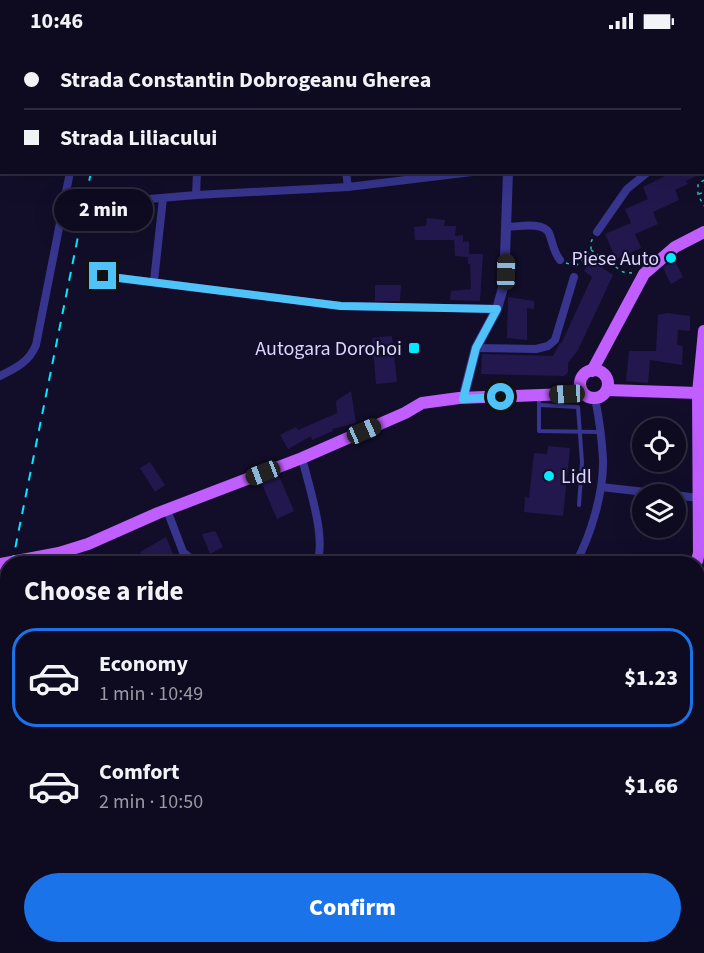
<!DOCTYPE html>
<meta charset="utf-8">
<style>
body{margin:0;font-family:"Source Sans 3",sans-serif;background:#1c182d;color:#f1f3f6;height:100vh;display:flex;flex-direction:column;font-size:22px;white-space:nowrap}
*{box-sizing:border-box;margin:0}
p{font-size:20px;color:#9b9aa5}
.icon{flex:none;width:33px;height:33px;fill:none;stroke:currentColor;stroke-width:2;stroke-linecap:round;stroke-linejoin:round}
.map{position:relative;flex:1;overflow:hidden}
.details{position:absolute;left:0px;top:514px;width:705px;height:398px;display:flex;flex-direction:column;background:#0e0a20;border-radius:24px 24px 0 0;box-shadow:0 6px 24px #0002,0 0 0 2px #2e2b3e}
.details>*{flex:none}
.guide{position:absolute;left:0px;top:0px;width:705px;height:132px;box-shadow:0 6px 24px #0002,0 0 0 2px #2e2b3e;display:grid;align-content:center;height:132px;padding:0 24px;background:#0e0a20}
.fabs{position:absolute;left:632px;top:376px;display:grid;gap:12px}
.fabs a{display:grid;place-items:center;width:54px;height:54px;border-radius:50%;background:#0e0a20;box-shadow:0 6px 24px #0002,0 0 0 2px #2e2b3e;font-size:30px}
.end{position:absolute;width:27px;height:27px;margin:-14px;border:8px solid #4fc3f7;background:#111;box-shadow:0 0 0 3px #111}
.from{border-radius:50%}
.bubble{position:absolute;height:42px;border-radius:21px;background:#0e0a20;box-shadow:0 6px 24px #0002,0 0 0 2px #2e2b3e;font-size:20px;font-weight:800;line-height:42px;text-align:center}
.car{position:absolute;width:18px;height:36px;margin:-18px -9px;border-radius:8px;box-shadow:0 0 4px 2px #0007;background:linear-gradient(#222 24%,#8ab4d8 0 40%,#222 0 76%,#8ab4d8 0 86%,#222 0)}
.guide b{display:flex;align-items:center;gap:21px;height:57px;font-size:22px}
.guide b+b{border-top:2px solid #2e2b3e}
.guide i{width:15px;height:15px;background:#f1f3f6}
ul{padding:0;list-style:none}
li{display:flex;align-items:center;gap:18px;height:99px;margin:0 12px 9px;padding:0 12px;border:3px solid transparent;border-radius:24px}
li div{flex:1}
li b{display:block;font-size:22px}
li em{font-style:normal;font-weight:800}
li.current{border-color:#1a73e8}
li>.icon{width:54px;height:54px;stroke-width:1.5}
h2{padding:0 24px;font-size:27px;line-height:72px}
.primary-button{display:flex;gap:12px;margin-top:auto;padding:12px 24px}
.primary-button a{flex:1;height:69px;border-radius:36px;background:#1a73e8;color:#fff;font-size:24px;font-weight:800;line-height:69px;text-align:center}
.status{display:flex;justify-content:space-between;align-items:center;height:42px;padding:0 30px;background:#0e0a20;direction:ltr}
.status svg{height:16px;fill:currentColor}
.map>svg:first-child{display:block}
</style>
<div class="status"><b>10:46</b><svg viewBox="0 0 49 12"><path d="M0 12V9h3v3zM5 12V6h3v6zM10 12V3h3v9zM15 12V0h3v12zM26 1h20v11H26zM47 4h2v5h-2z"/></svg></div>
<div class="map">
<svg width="704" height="911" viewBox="0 0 704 911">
<rect width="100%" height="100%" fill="#120e2a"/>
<g fill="#22184d">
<path d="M673,130h31l-18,9 2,3 -13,6 4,10 -26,12 5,12 -23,10 6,14 -25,11 -11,-25 26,-11 -6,-14 23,-10 -5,-12z"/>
<path d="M427,176l18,2 -1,6h12l-1,10 8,-1v7l6,-1v13h14l-3,47 -30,-1 1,-9 20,-2 -1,-25h-2v-7l-13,-1 -1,-16h-39l-1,-13 12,-1z"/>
<path d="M674,217l9,18 -12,7 -8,-16z"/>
<path d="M591,218l22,15 -35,75 -10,13v9l-4,4 -83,-2 1,-20 71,2 7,-13 1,1 31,-67 -8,-6z"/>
<path d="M375,243h26l-1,16h-25z"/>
<path d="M508,255l26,4v8l-7,-1v32l-20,-2z"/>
<path d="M667,271l23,3v15l-12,-1 -1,14 6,3 -1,18 -32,-5 -2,23 -22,-2 3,-30h27l2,-36z"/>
<path d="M392,294l5,46 -21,2 -4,-46z"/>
<path d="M351,349l5,32 -24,6 1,2 -21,9 -1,-4 -23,13 -8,-14 16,-8 2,3 39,-17 -1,-12z"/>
<path d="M548,404l22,2 -7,68 -39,-4 1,-15 4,1 5,-45 13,1z"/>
<path d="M150,420l15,23 -10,7 -15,-24z"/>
<path d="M279,434l15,35 -17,8 -15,-35z"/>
<path d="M215,489l8,16 -13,7 -8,-20z"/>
<path d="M166,495l11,27h-32l-5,-12z"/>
<path d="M701,588l3,1v28l-6,-1z"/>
<path d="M698,650l6,1v12l-4,16h-2z"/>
</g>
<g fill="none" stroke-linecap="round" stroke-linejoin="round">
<g stroke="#24c6ba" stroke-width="1.5" stroke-dasharray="3 4.5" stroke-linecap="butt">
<path d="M704,138l-6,4v11l6,11"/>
<path d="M699,152l5,-2"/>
<path d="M591,208l32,22 9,1"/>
<path d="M566,221l10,3"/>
<path d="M576,224l15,-16v-8l2,-4"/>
</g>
<g stroke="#37358d" stroke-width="4">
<path d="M539,355v34l61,1"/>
<path d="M540,363l38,2 4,55 -3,43"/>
<path d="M16,911l7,-7"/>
</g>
<g stroke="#37358d" stroke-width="8">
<path d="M292,0l4,2"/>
<path d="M702,0l1,2"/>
<path d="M95,2v-2"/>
<path d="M652,2l4,-2"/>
<path d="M346,130l2,15"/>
<path d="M196,153l1,-23"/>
<path d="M114,160l82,-7 152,-8 124,-15"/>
<path d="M506,185c11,0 37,-6 43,6 4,10 4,18 11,27"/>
<path d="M597,190l30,-43 21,-17"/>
<path d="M103,234l238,30 156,3"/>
<path d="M154,239l9,-83"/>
<path d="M476,306l60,1 12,-3 7,-6 19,-63"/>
<path d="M0,334c16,-8 29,-14 36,-31l34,-173"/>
<path d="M302,416c6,25 26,84 14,106"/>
<path d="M601,445l71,8"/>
<path d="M675,453l23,3"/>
<path d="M167,468l16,42 15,12"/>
<path d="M575,522c16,-28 29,-73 28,-105 -1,-20 -4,-41 -8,-61"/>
<path d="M0,723l8,1"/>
<path d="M0,755l8,9"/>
<path d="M698,867l6,-3"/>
<path d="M67,904l2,7"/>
<path d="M221,904l7,7"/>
<path d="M356,911l6,-7"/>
<path d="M651,911l4,-7"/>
</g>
<g stroke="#37358d" stroke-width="10">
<path d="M528,2v-2"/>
<path d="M463,357l13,-51 21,-39 7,-25 4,-112"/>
</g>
<g stroke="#c15eff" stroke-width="12">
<circle cx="594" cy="342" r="14"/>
<path d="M592,329l52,-97 31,-27 29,-15"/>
<path d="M607,348l91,3"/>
<path d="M0,522l59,-11 29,-9 70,-31 144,-55 103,-45 17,-10 37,-5 108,-4"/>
<path d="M696,522l3,-11 -1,-160 6,-62"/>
<path d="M553,911l6,-7"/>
</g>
<g stroke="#03e9ff" stroke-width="2" stroke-dasharray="9 8" stroke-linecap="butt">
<path d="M114,2v-2"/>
<path d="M12,522l79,-392"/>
<path d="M0,582l8,-37"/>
</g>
</g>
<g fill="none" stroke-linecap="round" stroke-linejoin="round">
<path stroke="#4fc3f7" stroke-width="8" d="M103,234l238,30 156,3 -21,39 -13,51 38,-2"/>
</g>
<g fill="#03e9ff" stroke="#120e2a" stroke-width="2">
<circle cx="671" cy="216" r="6"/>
<rect x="408" y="300" width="12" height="12" rx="3"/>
<circle cx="549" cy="434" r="6"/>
</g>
<g text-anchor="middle" stroke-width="4.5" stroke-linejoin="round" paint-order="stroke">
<g font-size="20" fill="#dbd7ff" stroke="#120e2a" text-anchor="end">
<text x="659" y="223">Piese Auto</text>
<text x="402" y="313">Autogara Dorohoi</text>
<text x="561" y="441" text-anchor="start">Lidl</text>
</g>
</g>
</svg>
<div class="fabs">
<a><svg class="icon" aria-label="locate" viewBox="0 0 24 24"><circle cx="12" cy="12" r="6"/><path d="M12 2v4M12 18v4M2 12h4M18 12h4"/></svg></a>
<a><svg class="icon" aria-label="layers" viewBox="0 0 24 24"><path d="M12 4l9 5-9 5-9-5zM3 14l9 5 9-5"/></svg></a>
</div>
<i class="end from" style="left:501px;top:355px"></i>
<i class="end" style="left:103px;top:234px"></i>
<div class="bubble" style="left:54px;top:147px;width:99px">2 min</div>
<i class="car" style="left:506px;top:230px;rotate:1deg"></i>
<i class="car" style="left:567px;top:352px;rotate:267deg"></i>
<i class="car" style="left:364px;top:389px;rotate:66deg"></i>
<i class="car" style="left:263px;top:431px;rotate:249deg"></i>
<div class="guide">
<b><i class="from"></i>Strada Constantin Dobrogeanu Gherea</b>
<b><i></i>Strada Liliacului</b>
</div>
<section class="details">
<h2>Choose a ride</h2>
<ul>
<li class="current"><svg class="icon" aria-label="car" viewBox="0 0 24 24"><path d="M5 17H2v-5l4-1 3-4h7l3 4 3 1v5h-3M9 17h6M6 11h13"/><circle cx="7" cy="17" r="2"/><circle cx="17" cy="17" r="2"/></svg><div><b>Economy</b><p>1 min · 10:49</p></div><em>$1.23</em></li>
<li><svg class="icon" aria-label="car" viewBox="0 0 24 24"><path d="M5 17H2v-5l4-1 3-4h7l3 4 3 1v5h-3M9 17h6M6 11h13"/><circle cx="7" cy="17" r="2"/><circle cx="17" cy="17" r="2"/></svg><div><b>Comfort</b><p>2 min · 10:50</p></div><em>$1.66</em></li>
</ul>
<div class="primary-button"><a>Confirm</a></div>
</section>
</div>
